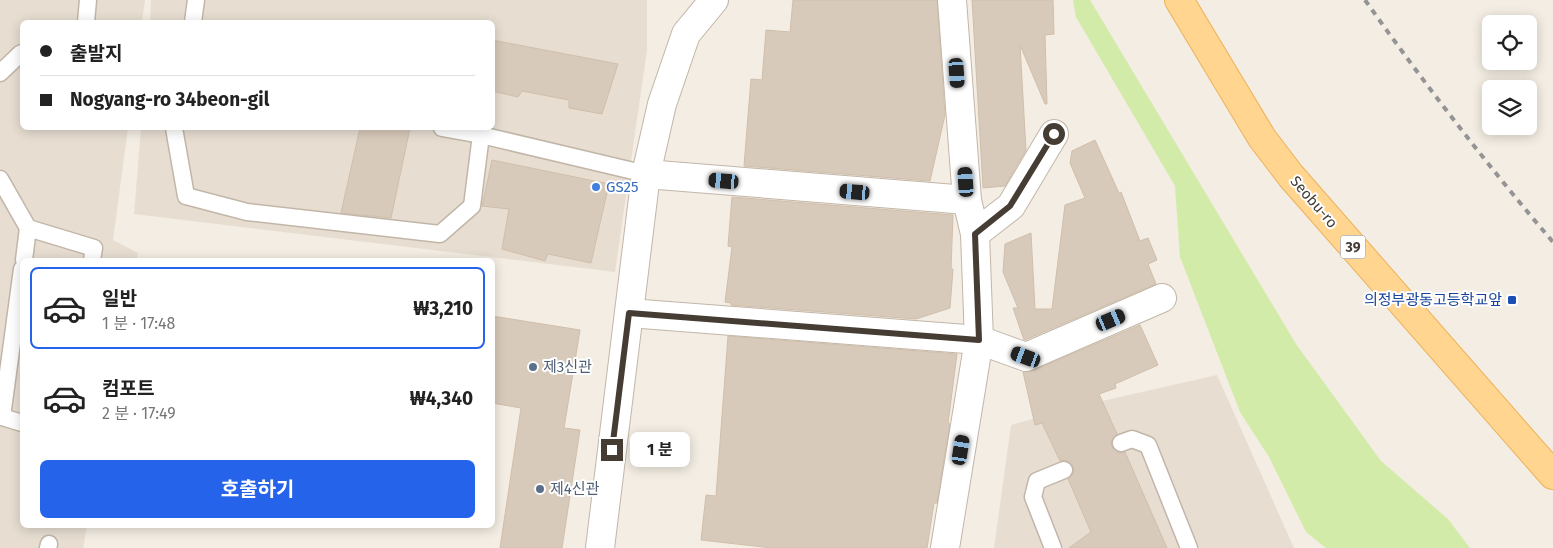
<!DOCTYPE html>
<html lang="ko">
<meta charset="utf-8">
<style>
body{margin:0;font-family:"Fira Sans","Noto Sans KR",sans-serif;background:#f2f2f2;color:#222;height:100vh;display:flex;flex-direction:column;font-size:19px;white-space:nowrap}
*{box-sizing:border-box;margin:0}
p{font-size:16px;color:#767676}
.icon{flex:none;width:28px;height:28px;fill:none;stroke:currentColor;stroke-width:2;stroke-linecap:round;stroke-linejoin:round}
.map{position:relative;flex:1;overflow:hidden}
.details{position:absolute;left:20px;top:258px;width:475px;height:270px;display:flex;flex-direction:column;background:#fff;border-radius:8px;box-shadow:0 2px 12px #0003}
.details>*{flex:none}
.guide{position:absolute;left:20px;top:20px;width:475px;height:110px;border-radius:8px;box-shadow:0 2px 12px #0003;display:grid;align-content:center;height:110px;padding:0 20px;background:#fff}
.controls{position:absolute;left:1482px;top:15px;display:grid;gap:10px}
.controls a{display:grid;place-items:center;width:55px;height:55px;border-radius:8px;background:#fff;box-shadow:0 2px 12px #0003;font-size:25px}
.end{position:absolute;width:22px;height:22px;margin:-11px;border:6px solid #453c33;background:#fff;box-shadow:0 0 0 2px #fff}
.from{border-radius:50%}
.bubble{position:absolute;height:35px;border-radius:8px;background:#fff;box-shadow:0 2px 12px #0003;font-size:16px;font-weight:700;line-height:35px;text-align:center}
.car{position:absolute;width:15px;height:30px;margin:-15px -8px;border-radius:6px;box-shadow:0 0 4px 1px #0007;background:linear-gradient(#222 24%,#8ab4d8 0 40%,#222 0 76%,#8ab4d8 0 86%,#222 0)}
.guide b{display:flex;align-items:center;gap:18px;height:48px;font-size:19px}
.guide b+b{border-top:1px solid #e0e0e0}
.guide i{width:12px;height:12px;background:#222}
ul{padding:9px 0 0;list-style:none}
li{display:flex;align-items:center;gap:15px;height:82px;margin:0 10px 8px;padding:0 10px;border:2px solid transparent;border-radius:8px}
li div{flex:1}
li b{display:block;font-size:19px}
li em{font-style:normal;font-weight:700}
li.current{border-color:#2563eb}
li>.icon{width:45px;height:45px;stroke-width:1.5}
.cta{display:flex;gap:10px;margin-top:auto;padding:10px 20px}
.cta a{flex:1;height:58px;border-radius:8px;background:#2563eb;color:#fff;font-size:20px;font-weight:700;line-height:58px;text-align:center}
.map>svg:first-child{display:block}
</style>
<div class="map">
<svg width="1553" height="548" viewBox="0 0 1553 548">
<rect width="100%" height="100%" fill="#f3ede3"/>
<g fill="#e7ded1">
<path d="M0,0h145l-3,22h-120v106h106l-15,112 25,13 -1,7h-115v265h65l-4,23h-83z"/>
<path d="M151,0h496v50l-32,222 -481,-58 7,-86h351v-106h-342z"/>
<path d="M1217,375l77,173h-300l17,-123 69,-19z"/>
</g>
<path fill="#d3eba8" d="M1073,0h17l206,344 85,117 67,58 22,29h-144l-20,-16 -37,-75 -29,-45 -60,-155 -5,-71 -99,-169z"/>
<g fill="#d8cabb" stroke="#d0beaa">
<path d="M793,0h144l8,115 -15,66 -186,-15 7,-87 11,1 4,-50 24,2z"/>
<path d="M972,0h81l1,34 -9,1 2,69h-2l-25,-59 6,105 -21,36 -22,2z"/>
<path d="M492,40l126,24 -16,50 -33,-6v-8l-47,-9 -4,6 -26,-6z"/>
<path d="M360,128h50l-19,90 -50,-5z"/>
<path d="M1095,140l24,53 2,-1 19,49 8,-3 9,22 -9,4 8,20 -131,56h-1l-11,-32h5l-15,-36 2,-28 26,-11 4,76h17l13,-104 20,-7 -15,-35 2,-12z"/>
<path d="M492,160l117,24 -18,79 -43,-9 -3,7 -43,-12 7,-40 -27,-3z"/>
<path d="M732,197l221,18 -2,54h2l-3,39 -34,11 -185,-14v-2l-6,-1 7,-55 -4,-1z"/>
<path d="M492,316l88,14 -16,98 16,2 -18,118h-62l21,-140 -29,-5z"/>
<path d="M1140,325l18,40 -43,19 1,4 -17,6 18,40 -6,7 1,6 7,6 6,-1 42,96h-98l22,-16 -23,-53 6,-7 -1,-6 -7,-6 -6,1 -18,-38 -7,2 -12,-53 9,-1z"/>
<path d="M728,336l229,18 -9,69 2,1 -13,79h-3l-7,45h-155l-71,-8 5,-45 10,1z"/>
</g>
<g fill="none" stroke-linecap="round" stroke-linejoin="round">
<defs>
<g id="lane">
<path d="M86,22l2,-22"/>
<path d="M193,22l3,-22"/>
<path d="M0,73l20,-19 2,-1"/>
<path d="M174,128l12,68 61,16 193,22 32,-28 9,-71"/>
<path d="M442,128l39,7 165,39"/>
<path d="M0,179l28,49 66,20 -2,12"/>
<path d="M24,260l4,-32"/>
<path d="M22,269l-20,148 20,6"/>
<path d="M1121,443l11,-4 16,6 41,103"/>
<path d="M48,548l1,-4"/>
<path d="M1053,548l-20,-51 4,-16 27,-11"/>
</g>
<g id="street">
<path d="M646,174l321,26"/>
<path d="M975,234l36,-28 43,-72"/>
<path d="M629,313l350,27 47,17 136,-59"/>
<path d="M600,548l46,-374 16,-70 24,-70 28,-34"/>
<path d="M945,548l34,-208 -4,-106 -8,-34 -15,-200"/>
</g>
<path id="primary" d="M1179,0l83,138 29,38 262,299"/>
</defs>
<use href="#lane" stroke="#c2b6a8" stroke-width="19"/>
<use href="#street" stroke="#c2b6a8" stroke-width="30"/>
<use href="#primary" stroke="#ecb258" stroke-width="30"/>
<use href="#lane" stroke="#fff" stroke-width="16"/>
<use href="#street" stroke="#fff" stroke-width="28"/>
<use href="#primary" stroke="#ffd590" stroke-width="28"/>
<path stroke="#949494" stroke-width="4" stroke-dasharray="6 6" stroke-linecap="butt" d="M1365,0c59,83 122,165 188,242"/>
</g>
<g fill="none" stroke-linecap="round" stroke-linejoin="round">
<path stroke="#453c33" stroke-width="6" d="M612,450l17,-137 350,27 -4,-106 35,-28 44,-72"/>
</g>
<circle fill="#3f7fe0" stroke="#fff" stroke-width="2" cx="596" cy="187" r="5"/>
<rect fill="#1a4fb4" stroke="#fff" stroke-width="2" x="1507" y="295" width="10" height="10" rx="2.5"/>
<g fill="#5c6f8a" stroke="#fff" stroke-width="2">
<circle cx="533" cy="367" r="5"/>
<circle cx="540" cy="489" r="5"/>
</g>
<g text-anchor="middle" stroke-width="4" stroke-linejoin="round" paint-order="stroke">
<rect fill="#fff" stroke="#7d7670" stroke-width="1" x="1340.5" y="235.5" width="25" height="23" rx="4"/>
<g font-size="14" font-weight="bold" fill="#453c33">
<text x="1353" y="252">39</text>
</g>
<g font-size="15" fill="#366cbe" stroke="#fff" text-anchor="start">
<text x="606" y="192">GS25</text>
</g>
<g font-size="15" fill="#453c33" stroke="#fff">
<text transform="translate(1314 202) rotate(49)" y="5">Seobu-ro</text>
</g>
<g font-size="15" fill="#164399" stroke="#fff" text-anchor="end">
<text x="1502" y="305">의정부광동고등학교앞</text>
</g>
<g font-size="15" fill="#4e5e75" stroke="#fff" text-anchor="start">
<text x="543" y="372">제3신관</text>
<text x="550" y="494">제4신관</text>
</g>
</g>
</svg>
<div class="controls">
<a><svg class="icon" aria-label="locate" viewBox="0 0 24 24"><circle cx="12" cy="12" r="6"/><path d="M12 2v4M12 18v4M2 12h4M18 12h4"/></svg></a>
<a><svg class="icon" aria-label="layers" viewBox="0 0 24 24"><path d="M12 4l9 5-9 5-9-5zM3 14l9 5 9-5"/></svg></a>
</div>
<i class="end from" style="left:1054px;top:134px"></i>
<i class="end" style="left:612px;top:450px"></i>
<div class="bubble" style="left:630px;top:432px;width:60px">1 분</div>
<i class="car" style="left:957px;top:73px;rotate:176deg"></i>
<i class="car" style="left:724px;top:181px;rotate:275deg"></i>
<i class="car" style="left:966px;top:182px;rotate:356deg"></i>
<i class="car" style="left:855px;top:192px;rotate:275deg"></i>
<i class="car" style="left:1111px;top:320px;rotate:67deg"></i>
<i class="car" style="left:1026px;top:357px;rotate:290deg"></i>
<i class="car" style="left:961px;top:450px;rotate:9deg"></i>
<div class="guide">
<b><i class="from"></i>출발지</b>
<b><i></i>Nogyang-ro 34beon-gil</b>
</div>
<section class="details">
<ul>
<li class="current"><svg class="icon" aria-label="car" viewBox="0 0 24 24"><path d="M5 17H2v-5l4-1 3-4h7l3 4 3 1v5h-3M9 17h6M6 11h13"/><circle cx="7" cy="17" r="2"/><circle cx="17" cy="17" r="2"/></svg><div><b>일반</b><p>1 분 · 17:48</p></div><em>₩3,210</em></li>
<li><svg class="icon" aria-label="car" viewBox="0 0 24 24"><path d="M5 17H2v-5l4-1 3-4h7l3 4 3 1v5h-3M9 17h6M6 11h13"/><circle cx="7" cy="17" r="2"/><circle cx="17" cy="17" r="2"/></svg><div><b>컴포트</b><p>2 분 · 17:49</p></div><em>₩4,340</em></li>
</ul>
<div class="cta"><a>호출하기</a></div>
</section>
</div>
